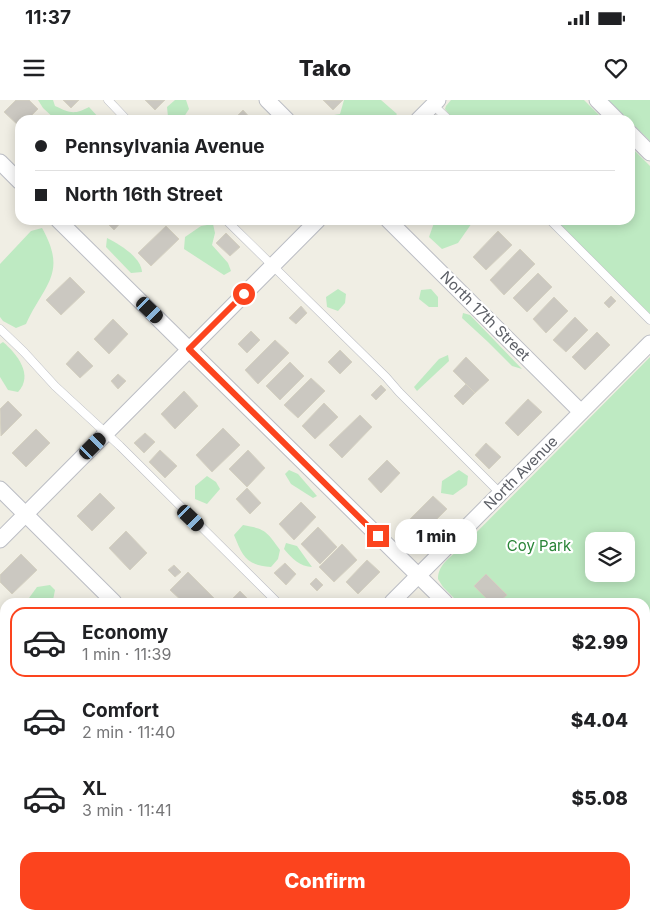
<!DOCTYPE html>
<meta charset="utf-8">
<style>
body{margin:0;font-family:Inter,sans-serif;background:#f2f2f2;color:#202124;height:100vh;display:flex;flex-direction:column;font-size:19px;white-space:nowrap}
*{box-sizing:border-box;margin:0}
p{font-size:16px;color:#757577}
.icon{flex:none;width:28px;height:28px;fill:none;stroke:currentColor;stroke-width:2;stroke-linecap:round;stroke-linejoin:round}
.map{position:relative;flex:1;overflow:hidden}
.drawer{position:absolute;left:0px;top:498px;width:650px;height:322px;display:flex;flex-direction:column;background:#fff;border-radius:15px 15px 0 0;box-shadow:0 2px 12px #0003}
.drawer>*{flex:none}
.guide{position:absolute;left:15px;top:15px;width:620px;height:110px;border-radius:15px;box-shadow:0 2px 12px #0003;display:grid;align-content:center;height:110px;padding:0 20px;background:#fff}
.buttons{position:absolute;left:585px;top:432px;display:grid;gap:10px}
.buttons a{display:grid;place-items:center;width:50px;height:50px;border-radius:10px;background:#fff;box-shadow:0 2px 12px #0003;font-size:25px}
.end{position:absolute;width:22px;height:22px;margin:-11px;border:6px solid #fc441e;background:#fff;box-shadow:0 0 0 2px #fff}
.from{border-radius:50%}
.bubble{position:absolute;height:35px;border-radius:15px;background:#fff;box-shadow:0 2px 12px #0003;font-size:16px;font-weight:800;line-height:35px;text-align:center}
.car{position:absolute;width:15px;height:30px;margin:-15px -8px;border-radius:6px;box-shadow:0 0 4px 1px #0007;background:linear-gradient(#222 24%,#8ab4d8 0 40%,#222 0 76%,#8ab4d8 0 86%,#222 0)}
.guide b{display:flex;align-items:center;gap:18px;height:48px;font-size:19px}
.guide b+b{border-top:1px solid #e0e0e0}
.guide i{width:12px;height:12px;background:#202124}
ul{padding:9px 0 0;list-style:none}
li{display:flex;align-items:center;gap:15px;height:70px;margin:0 10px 8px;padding:0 10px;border:2px solid transparent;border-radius:15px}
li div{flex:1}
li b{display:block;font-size:19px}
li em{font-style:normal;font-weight:800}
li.current{border-color:#fc441e}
li>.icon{width:45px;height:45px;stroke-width:1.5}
.action{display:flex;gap:10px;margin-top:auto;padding:10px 20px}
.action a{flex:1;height:58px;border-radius:15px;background:#fc441e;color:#fff;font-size:20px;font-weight:800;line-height:58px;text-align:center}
.status{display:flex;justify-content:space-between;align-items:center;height:35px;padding:0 25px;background:#fff;direction:ltr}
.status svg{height:14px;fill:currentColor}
header{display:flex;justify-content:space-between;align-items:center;height:65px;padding:0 20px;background:#fff;font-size:22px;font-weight:800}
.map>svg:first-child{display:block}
</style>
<div class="status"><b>11:37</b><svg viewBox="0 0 49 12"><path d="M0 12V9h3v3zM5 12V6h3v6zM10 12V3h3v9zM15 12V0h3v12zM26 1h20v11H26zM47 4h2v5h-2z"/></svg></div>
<header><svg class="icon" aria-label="menu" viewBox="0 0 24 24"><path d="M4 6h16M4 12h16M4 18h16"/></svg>Tako<svg class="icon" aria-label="heart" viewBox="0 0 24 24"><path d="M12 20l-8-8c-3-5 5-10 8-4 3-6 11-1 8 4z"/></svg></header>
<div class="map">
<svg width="650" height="820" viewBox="0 0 650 820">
<rect width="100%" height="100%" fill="#f0eee4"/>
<g fill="#beeac2" fill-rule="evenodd">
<path d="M38,0h15l2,6c15,7 19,9 34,1l10,11 3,2h-46l-13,-12z"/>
<path d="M175,0h11l3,9 -7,11 -14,-3 -1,-10z"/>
<path d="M344,0h37l16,14 -5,6h-76v-2l24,-4z"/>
<path d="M451,0h133l20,20h-150l-9,-11 1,-3z"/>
<path d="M608,0h42v41z"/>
<path d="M630,46l20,20v151l-97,-97h77z"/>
<path d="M435,120h39l-16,23 -16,6 -13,-12z"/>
<path d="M213,124l2,9 -3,12 16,18 3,8 -7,4 -40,-26 1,-12 16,-11z"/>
<path d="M42,128c26,46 2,56 -16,96l-10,4 -13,-7 -3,-4v-53l31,-33z"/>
<path d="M107,138c12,6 34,19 35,34l-11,1 -25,-26z"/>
<path d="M338,189l8,5 -1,9 -7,8 -11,-4 -1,-10z"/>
<path d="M431,189l7,8v10h-9l-10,-8 2,-9z"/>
<path d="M463,213l7,2 52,54 -10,-3 -24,-24 -26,-24z"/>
<path d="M3,242c14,12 31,33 15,50l-10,-2 -8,-13v-33z"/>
<path d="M448,255l1,6 -32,30 -3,-4 25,-28z"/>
<path d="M650,257v436l-5,-5v-186h-187l-15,-15 -5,-8c0,-14 12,-22 22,-30zM594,441h32v33h-32z"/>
<path d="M289,370l9,4 19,22 -4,2 -22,-14 -6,-10z"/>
<path d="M459,370l9,6 -1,9 -14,10 -12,-2 1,-12z"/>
<path d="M207,376l9,6 4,7 -13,15 -12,-5v-13z"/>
<path d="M243,425c23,4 24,7 37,25l-2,9 -7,8c-25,-2 -28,-10 -37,-32z"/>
<path d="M286,443l11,3 15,21c-11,0 -21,-9 -28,-18z"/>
<path d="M50,485l5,5 -2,10 -3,2h-19l-2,-4 8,-11z"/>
</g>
<g fill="#cbc8c1" stroke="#d5d1c1">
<path d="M16,0h13l9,9 -11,11h-7v7l-16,-15z"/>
<path d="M63,0h16l-8,8z"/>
<path d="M145,0h20l-10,10z"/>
<path d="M323,0h20l-10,10z"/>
<path d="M243,10l9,10h-19z"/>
<path d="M104,120h19l-9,10z"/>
<path d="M166,126l13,13 -28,27 -13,-13z"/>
<path d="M498,131l14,14 -26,25 -13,-13z"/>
<path d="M226,133l14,14 -10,9 -14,-13z"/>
<path d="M520,149l15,15 -31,31 -14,-15z"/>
<path d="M538,173l14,14 -25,25 -14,-14z"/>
<path d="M70,177l15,15 -24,23 -15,-15z"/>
<path d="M611,196l5,5 -7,7 -5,-5z"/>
<path d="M554,197l14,14 -22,22 -13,-14z"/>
<path d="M301,206l6,7 -11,11 -7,-6z"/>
<path d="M575,217l13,13 -22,22 -13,-12z"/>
<path d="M113,219l15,15 -19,20 -15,-15z"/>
<path d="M251,231l9,9 -13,13 -9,-9z"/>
<path d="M597,232l13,13 -25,25 -13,-13z"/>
<path d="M275,240l14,13 -31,31 -13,-14z"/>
<path d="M340,250l12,12 -12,12 -12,-12z"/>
<path d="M78,251l15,15 -13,12 -14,-14z"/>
<path d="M466,257l23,23 -14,13 -22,-22z"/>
<path d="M290,262l14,14 -24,24 -14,-14z"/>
<path d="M118,274l8,7 -8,8 -7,-8z"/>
<path d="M311,278l14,13 -27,27 -14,-13z"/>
<path d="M466,284l9,9 -12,12 -9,-9z"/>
<path d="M381,285l5,5 -10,10 -5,-5z"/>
<path d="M184,291l14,15 -23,23 -14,-15z"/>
<path d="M528,299l14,13 -24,24 -13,-13z"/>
<path d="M8,301l14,14 -21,21 -1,-27z"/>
<path d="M324,303l14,14 -23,22 -13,-13z"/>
<path d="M360,315l12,12 -30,31 -13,-13z"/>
<path d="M223,328l17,17 -28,27 -16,-17z"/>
<path d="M36,329l14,14 -24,24 -14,-14z"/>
<path d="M145,333l10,9 -11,11 -10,-10z"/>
<path d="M486,343l15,14 -12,12 -14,-14z"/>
<path d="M160,350l17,16 -12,12 -16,-16z"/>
<path d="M248,350l17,18 -18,19 -18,-18z"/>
<path d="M387,360l13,13 -19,20 -13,-14z"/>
<path d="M247,388l14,15 -11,11 -14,-15z"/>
<path d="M100,393l15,15 -23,23 -15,-15z"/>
<path d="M433,396l14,13 -25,25 -13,-14z"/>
<path d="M301,402l15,15 -22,23 -15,-16z"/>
<path d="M318,427l19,20 -17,17 -19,-20z"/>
<path d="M126,431l21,22 -17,17 -21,-22z"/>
<path d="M342,444l15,16 -23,22 -15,-15z"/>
<path d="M21,454l16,16 -25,24 -12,-12v-7z"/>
<path d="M367,460l13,12 -22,22 -12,-12z"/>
<path d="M285,463l11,11 -10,11 -12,-12z"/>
<path d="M174,465l7,7 -6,5 -7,-7z"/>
<path d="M188,472l30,30h-35l-13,-12z"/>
<path d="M486,474l21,21 -8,7h-9l-16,-16z"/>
<path d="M316,478l7,7 -6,6 -7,-7z"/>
<path d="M240,491l8,8 -3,3h-10l-3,-3z"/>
<path d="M5,624v23l-5,5v-23z"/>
<path d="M0,764l5,5v8l-5,5z"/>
<path d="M136,815h28l2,2 -3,3h-22z"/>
<path d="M176,815h22l-5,5h-12z"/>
<path d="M330,815h33l5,5h-33z"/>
<path d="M498,815h23l-5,5h-13z"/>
</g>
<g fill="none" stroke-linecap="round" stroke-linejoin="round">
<defs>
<g id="lane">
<path d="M108,0l19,20"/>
<path d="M431,3l18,17"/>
<path d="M226,120l160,157 13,15 101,101"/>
<path d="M550,120l100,100"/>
<path d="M0,229l24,23 31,34 65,60 157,156"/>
<path d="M0,549l5,5"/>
<path d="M645,766l5,-4"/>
<path d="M250,820l5,-5"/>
<path d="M593,820l4,-5"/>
</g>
<g id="street">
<path d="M267,0l20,20"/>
<path d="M597,0l20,20"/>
<path d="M418,20l20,-20"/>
<path d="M630,33l20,20"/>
<path d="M0,62l20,20"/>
<path d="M58,120l387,382"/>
<path d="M388,120l193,192"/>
<path d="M0,389l114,113"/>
<path d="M0,440l318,-320"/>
<path d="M392,502l258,-259"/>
<path d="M645,702l5,4"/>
<path d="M0,715l5,5"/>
<path d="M101,815l5,5"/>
<path d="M77,820l5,-5"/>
<path d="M421,820l5,-5"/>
</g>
</defs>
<use href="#lane" stroke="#bbbdc4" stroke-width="9"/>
<use href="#street" stroke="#bbbdc4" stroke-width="17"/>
<use href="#lane" stroke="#fff" stroke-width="8"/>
<use href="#street" stroke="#fff" stroke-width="15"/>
</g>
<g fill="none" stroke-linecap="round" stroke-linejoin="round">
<path stroke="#fc441e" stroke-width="6" d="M244,194l-55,55 189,187"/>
</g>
<g text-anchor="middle" stroke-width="4.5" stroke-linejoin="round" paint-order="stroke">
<g font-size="15" fill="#5c5f66" stroke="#fff">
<text transform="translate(485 216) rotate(45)" y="5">North 17th Street</text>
<text transform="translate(521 373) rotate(-45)" y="5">North Avenue</text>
</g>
<g font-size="15" fill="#2b8538" stroke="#fff">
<text x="539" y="451">Coy Park</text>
</g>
</g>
</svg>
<div class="buttons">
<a><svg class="icon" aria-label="layers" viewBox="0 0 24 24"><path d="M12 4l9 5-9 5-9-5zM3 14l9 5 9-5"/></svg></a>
</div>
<i class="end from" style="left:244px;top:194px"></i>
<i class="end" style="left:378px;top:436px"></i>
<div class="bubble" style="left:395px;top:419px;width:82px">1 min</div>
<i class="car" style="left:150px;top:210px;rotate:134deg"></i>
<i class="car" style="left:93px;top:346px;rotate:45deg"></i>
<i class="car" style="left:191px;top:418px;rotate:134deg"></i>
<div class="guide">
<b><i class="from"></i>Pennsylvania Avenue</b>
<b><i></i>North 16th Street</b>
</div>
<section class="drawer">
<ul>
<li class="current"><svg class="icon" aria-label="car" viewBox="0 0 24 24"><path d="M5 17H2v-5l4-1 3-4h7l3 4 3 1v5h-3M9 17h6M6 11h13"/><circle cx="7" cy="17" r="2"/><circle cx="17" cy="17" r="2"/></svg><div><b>Economy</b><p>1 min · 11:39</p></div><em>$2.99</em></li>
<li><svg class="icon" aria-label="car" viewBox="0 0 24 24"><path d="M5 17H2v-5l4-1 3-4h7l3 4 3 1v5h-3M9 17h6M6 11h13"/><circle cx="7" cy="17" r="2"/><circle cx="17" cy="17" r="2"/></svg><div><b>Comfort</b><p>2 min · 11:40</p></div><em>$4.04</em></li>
<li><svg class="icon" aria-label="car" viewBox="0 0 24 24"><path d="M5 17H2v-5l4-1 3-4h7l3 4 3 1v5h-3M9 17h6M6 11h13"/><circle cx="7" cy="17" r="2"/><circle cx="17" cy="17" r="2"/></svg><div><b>XL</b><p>3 min · 11:41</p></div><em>$5.08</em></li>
</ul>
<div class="action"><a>Confirm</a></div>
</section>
</div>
